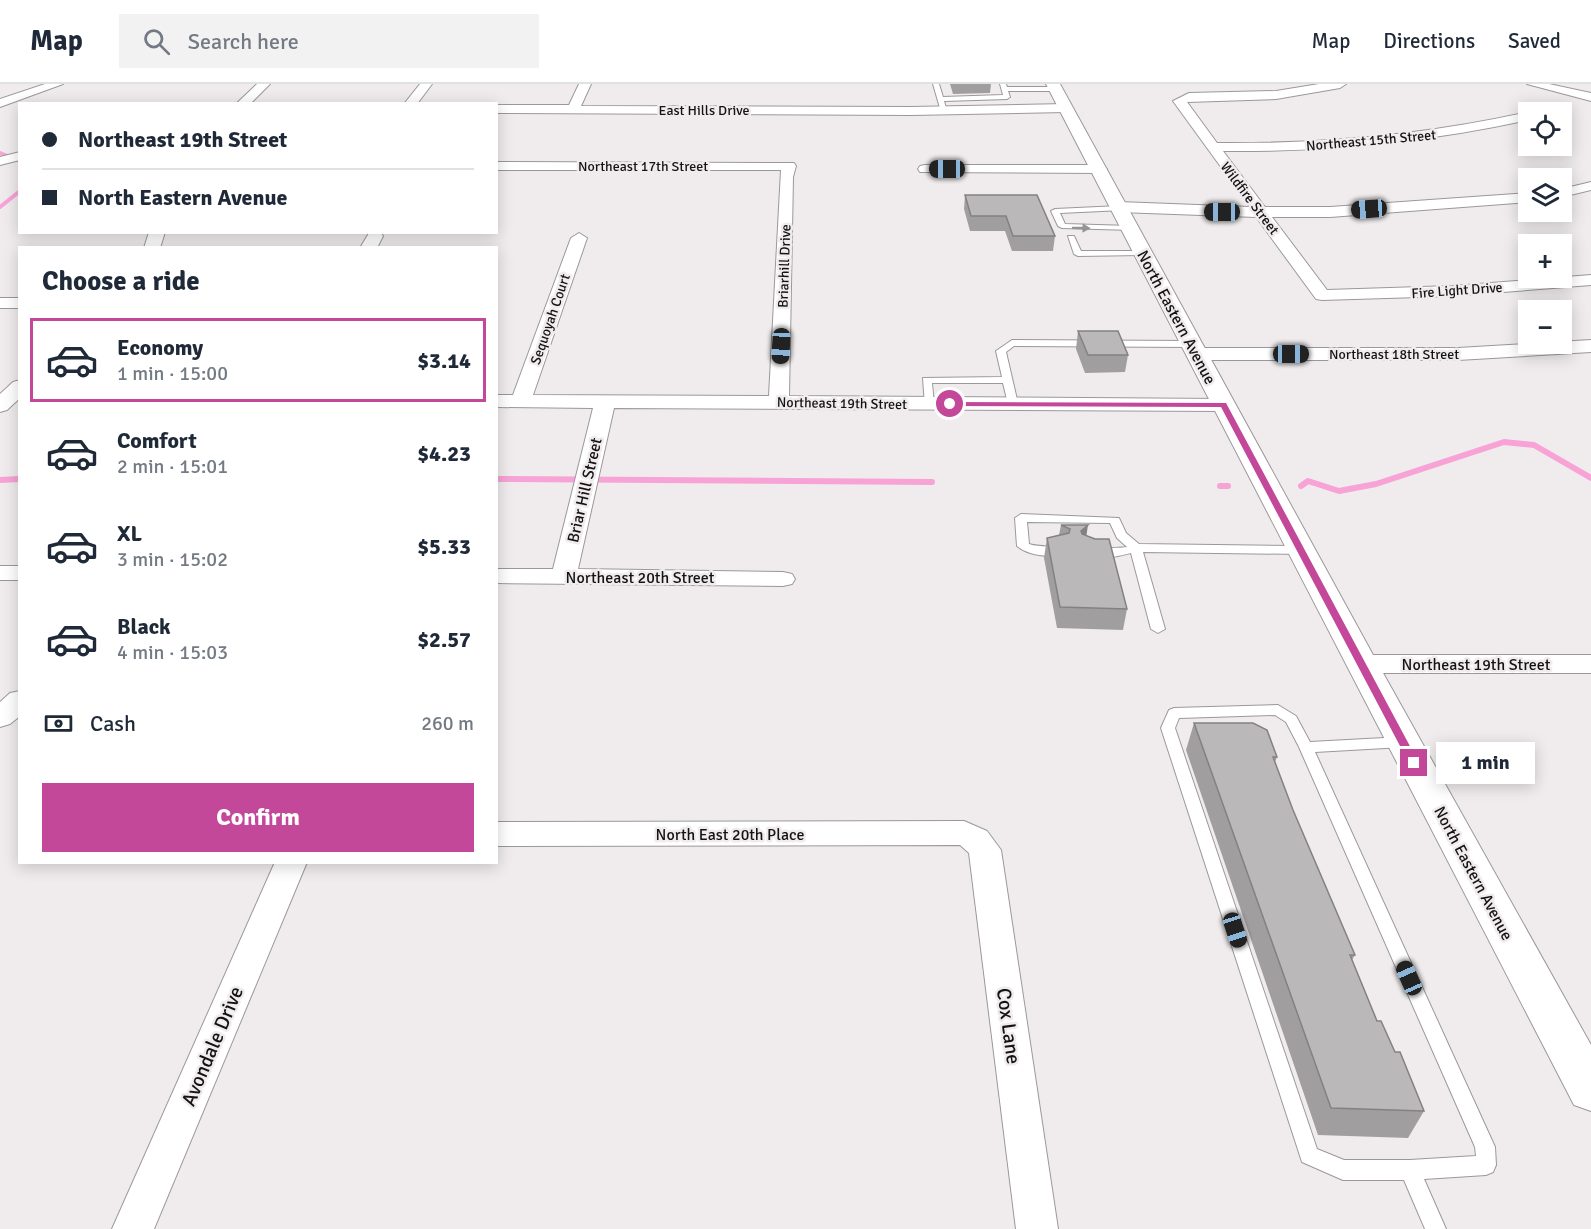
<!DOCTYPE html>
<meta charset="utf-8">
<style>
body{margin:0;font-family:Signika,sans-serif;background:#f2f2f3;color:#1f2937;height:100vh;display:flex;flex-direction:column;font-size:22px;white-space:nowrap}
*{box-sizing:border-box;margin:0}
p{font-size:20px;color:#747a83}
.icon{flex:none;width:33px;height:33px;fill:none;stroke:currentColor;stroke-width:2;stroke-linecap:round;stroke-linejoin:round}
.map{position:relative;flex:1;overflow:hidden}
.sheet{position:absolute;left:18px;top:162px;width:480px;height:618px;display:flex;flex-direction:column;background:#fff;border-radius:0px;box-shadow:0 3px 15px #0003}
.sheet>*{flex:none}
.guide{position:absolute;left:18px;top:18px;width:480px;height:132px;border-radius:0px;box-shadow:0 3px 15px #0003;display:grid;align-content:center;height:132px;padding:0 24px;background:#fff}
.buttons{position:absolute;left:1518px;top:18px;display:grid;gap:12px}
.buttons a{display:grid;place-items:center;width:54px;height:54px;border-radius:0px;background:#fff;box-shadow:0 3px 15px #0003;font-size:30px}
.end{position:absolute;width:27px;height:27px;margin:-14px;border:8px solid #c3489a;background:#fff;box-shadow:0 0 0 3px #fff}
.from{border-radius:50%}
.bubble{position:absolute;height:42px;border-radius:0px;background:#fff;box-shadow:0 3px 15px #0003;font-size:20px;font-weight:700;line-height:42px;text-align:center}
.car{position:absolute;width:18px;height:36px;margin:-18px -9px;border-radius:8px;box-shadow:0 0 4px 2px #0007;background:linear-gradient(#222 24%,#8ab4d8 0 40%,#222 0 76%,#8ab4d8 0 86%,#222 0)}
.guide b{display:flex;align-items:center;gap:21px;height:57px;font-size:22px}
.guide b+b{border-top:2px solid #e0e1e3}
.guide i{width:15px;height:15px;background:#1f2937}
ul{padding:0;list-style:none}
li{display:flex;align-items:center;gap:18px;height:84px;margin:0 12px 9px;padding:0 12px;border:3px solid transparent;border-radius:0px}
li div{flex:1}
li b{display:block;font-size:22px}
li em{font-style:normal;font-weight:700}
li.current{border-color:#c3489a}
li>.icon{width:54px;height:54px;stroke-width:1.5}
h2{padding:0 24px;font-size:27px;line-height:72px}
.pay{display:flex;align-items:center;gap:15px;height:66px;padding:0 24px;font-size:22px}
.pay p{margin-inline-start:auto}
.primary-button{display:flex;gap:12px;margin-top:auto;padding:12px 24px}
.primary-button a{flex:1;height:69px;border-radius:0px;background:#c3489a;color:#fff;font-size:24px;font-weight:700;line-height:69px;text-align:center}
header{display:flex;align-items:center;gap:36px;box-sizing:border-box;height:84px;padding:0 30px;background:#fff;border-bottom:2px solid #e0e1e3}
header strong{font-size:28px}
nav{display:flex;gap:33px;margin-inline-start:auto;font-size:21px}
.search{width:420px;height:54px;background:#f2f2f3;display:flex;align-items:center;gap:15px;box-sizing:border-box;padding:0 21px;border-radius:0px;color:#747a83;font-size:22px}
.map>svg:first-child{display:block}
</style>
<header>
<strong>Map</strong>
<div class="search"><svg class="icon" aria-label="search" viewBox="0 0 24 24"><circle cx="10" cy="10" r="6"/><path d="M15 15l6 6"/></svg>Search here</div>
<nav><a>Map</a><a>Directions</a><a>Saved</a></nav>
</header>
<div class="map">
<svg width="1591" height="1145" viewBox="0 0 1591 1145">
<rect width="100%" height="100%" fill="#f0ecee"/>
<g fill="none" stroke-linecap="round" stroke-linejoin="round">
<g stroke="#f8a3d6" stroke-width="4">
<path d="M0,69l20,8"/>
<path d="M0,123l20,-16"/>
</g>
<g stroke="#f8a3d6" stroke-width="6">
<path d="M496,395l436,3"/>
<path d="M0,396l20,-1"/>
<path d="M1220,402h8"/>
<path d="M1301,402l7,-5 31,10 37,-7 128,-42 30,3 57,33"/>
</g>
<defs>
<g id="lane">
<path d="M933,0h6l4,13 60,-2 -3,-11h6l1,3h48l3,2 -3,2h-47l2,6 -3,2 -63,2 2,7 -3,2 -3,-2z"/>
<path d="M1120,122l4,2 -1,2 -63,3 5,11 65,2h3v4l-71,-2 -4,-2 -7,-15 4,-2z"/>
<path d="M1068,152h6l7,15h62l4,2 -4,2 -65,1 -4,-2z"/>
<path d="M1012,256l179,1 5,3 -5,3 -177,-1 -8,6 12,52 -1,2h-8l-1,-2 -5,-21h-71l2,21 -1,2h-8l-2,-28 79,-1 -6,-26z"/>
<path d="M1021,430l98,4 7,15 13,11 161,2 6,4 -6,4 -157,-2 22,77 -7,4 -7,-4 -20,-76c-12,3 -30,8 -40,0 8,-7 25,-4 36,-6l-10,-9 -7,-15 -83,-1 2,22c11,4 27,0 36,7 -11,9 -38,4 -48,-5l-2,-28z"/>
<path d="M1278,621l18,11 14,26 93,-5 5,1 2,4 -2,4 -5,1 -88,5 180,395 1,18 -3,7 -7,3 -62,4 22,50h-21l-21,-49h-61l-41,-18 -141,-434 8,-18 5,-2zM1275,631l11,7 13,25 176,400 1,9 -66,4h-66l-27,-11 -142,-421 4,-10z"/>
</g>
<g id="street">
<path d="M45,0h18l-63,23v-8z"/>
<path d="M257,0h13l-20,20h-14z"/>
<path d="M420,0h12l-15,20h-13z"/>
<path d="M579,0h12l-10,22 330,1 155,-3 6,4 -6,4 -155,3 -415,-2v-8h73z"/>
<path d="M1319,0h27l-6,4 -64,11 -89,3 30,41c105,1 208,-8 311,-31h2l-2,8c-101,22 -202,32 -305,31l42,56h65l198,-14v9l-198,15h-58l55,73 125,-4 139,-11v10l-139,11 -130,4 -6,-1 -60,-82 -137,-5 -8,-5 8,-5 131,5 -77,-106 16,-8 87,-2z"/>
<path d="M1527,0h22l42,9v8z"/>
<path d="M20,68v8l-20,5v-8z"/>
<path d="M496,78l298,1 2,3 -3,11 -4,219 434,3 7,2 3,4 -3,4 -7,2 -609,-3 -36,161 205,3 9,2 3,5 -3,5 -9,2 -287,-3v-14h57l40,-161 -97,-1v-12h17l58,-157 8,-5 8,5 -54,157 236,1 12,-226h-285z"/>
<path d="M925,81h175l7,4 -7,4 -180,-1 -2,-3 2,-3z"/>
<path d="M1591,98v8l-29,7v-8z"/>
<path d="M149,148h16l-5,16h-16z"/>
<path d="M369,149h12l2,3 -6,12h-17z"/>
<rect x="0" y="214" width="20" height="10"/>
<path d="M1591,256v12l-133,8h-262l-10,-6 10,-6h262z"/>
<path d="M20,296v18l-13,12 -7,2v-18l13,-12z"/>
<rect x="0" y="482" width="20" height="14"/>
<path d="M1361,571h230v18h-230l-10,-3 -4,-6 4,-6z"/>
<path d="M20,607v25l-10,8 -10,3v-25l10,-9z"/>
<path d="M964,737l23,10 14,19 57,379h-42l-47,-376 -9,-8 -464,1v-24z"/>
<path d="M275,778h32l-153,367h-42z"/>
</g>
<path id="secondary" d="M1046,0h14l318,580 213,381v66l-17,-6z"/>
</defs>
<use href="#lane" stroke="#9c989a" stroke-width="2"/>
<use href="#street" stroke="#9c989a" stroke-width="2"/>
<use href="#secondary" stroke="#9c989a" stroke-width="2"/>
<use href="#lane" fill="#fff" fill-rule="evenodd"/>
<use href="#street" fill="#fff" fill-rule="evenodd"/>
<use href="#secondary" fill="#fff" fill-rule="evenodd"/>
</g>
<g fill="#a19ea0">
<path d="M950,0h41l-1,9 -37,1z"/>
<path d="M965,111l90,41 -2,15h-41l-7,-20h-35l-6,-22z"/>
<path d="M1078,247l50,24 -3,17 -40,1 -9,-24z"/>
<path d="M1061,441l25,11 41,73 -4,21 -66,-2 -13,-70 3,-20 12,-3z"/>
<path d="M1194,639l83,34 -2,5 18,48 62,145 -3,5 25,61 18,31 29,59 -16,27 -90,-3 -132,-385z"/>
</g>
<path fill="#838182" d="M1088,441l-3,20 -4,-14z"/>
<g fill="#bbb8ba" stroke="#838182" stroke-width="1.5">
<path d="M965,111h72l18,41h-42l-7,-20h-35z"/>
<path d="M1078,247h40l10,24h-40z"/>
<path d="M1061,441h27l-7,6 1,3 13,5h14l18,70 -67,-2 -13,-69 22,-5 1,-4z"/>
<path d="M1194,639h59l14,7 10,27h-4l20,53 62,145h-5l27,66h4l14,31h5l24,59 -93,-3z"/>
</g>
<defs><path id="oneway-solid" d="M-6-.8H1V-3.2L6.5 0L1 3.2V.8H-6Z" transform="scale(1.5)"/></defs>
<use fill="#959595" href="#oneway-solid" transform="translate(1081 144) rotate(1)"/>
<path fill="#c3489a" d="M947,318l279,1 193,360 -1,2h-8l-1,-2 -188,-356 -271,-1z"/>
<g text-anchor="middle" stroke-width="5" stroke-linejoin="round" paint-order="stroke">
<g font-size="14" fill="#141313" stroke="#f0ecee">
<text x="704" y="31">East Hills Drive</text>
<text transform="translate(1371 56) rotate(-5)" y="5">Northeast 15th Street</text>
<text x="643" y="87">Northeast 17th Street</text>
<text transform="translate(1250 114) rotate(53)" y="5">Wildfire Street</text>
<text transform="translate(784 182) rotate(-88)" y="5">Briarhill Drive</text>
<text transform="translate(1457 206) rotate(-4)" y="5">Fire Light Drive</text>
<text transform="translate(550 235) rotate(-71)" y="5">Sequoyah Court</text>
<text x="1394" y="275">Northeast 18th Street</text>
<text transform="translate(842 319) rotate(1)" y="5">Northeast 19th Street</text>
</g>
<g font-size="16" fill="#141313" stroke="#f0ecee">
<text transform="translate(1177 233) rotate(62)" y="6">North Eastern Avenue</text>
<text transform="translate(584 406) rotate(-77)" y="6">Briar Hill Street</text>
<text x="640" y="499">Northeast 20th Street</text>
<text x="1476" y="586">Northeast 19th Street</text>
<text x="730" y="756">North East 20th Place</text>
<text transform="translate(1474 789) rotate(62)" y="6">North Eastern Avenue</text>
</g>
<g font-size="20" fill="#141313" stroke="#f0ecee">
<text transform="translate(1009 942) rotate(82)" y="7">Cox Lane</text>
<text transform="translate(212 962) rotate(-67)" y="7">Avondale Drive</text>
</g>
</g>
</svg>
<div class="buttons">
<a><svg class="icon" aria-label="locate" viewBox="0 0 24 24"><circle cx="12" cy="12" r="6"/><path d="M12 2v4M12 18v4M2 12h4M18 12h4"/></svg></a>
<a><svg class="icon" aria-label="layers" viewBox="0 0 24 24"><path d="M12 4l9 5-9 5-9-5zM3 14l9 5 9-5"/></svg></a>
<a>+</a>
<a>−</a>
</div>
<i class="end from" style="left:950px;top:320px"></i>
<i class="end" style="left:1414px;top:679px"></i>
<div class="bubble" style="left:1436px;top:658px;width:99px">1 min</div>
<i class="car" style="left:947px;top:85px;rotate:270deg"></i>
<i class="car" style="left:1369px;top:125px;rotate:266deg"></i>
<i class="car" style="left:1222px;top:128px;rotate:270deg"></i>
<i class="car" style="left:781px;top:262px;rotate:183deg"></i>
<i class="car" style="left:1291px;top:270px;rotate:90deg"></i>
<i class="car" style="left:1235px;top:846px;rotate:162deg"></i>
<i class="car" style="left:1409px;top:894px;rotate:336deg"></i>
<div class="guide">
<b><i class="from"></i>Northeast 19th Street</b>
<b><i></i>North Eastern Avenue</b>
</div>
<section class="sheet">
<h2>Choose a ride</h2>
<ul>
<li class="current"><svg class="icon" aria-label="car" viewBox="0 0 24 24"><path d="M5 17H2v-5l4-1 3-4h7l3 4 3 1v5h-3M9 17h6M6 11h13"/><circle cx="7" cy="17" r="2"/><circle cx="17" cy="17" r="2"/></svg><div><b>Economy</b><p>1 min · 15:00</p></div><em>$3.14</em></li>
<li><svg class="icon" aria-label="car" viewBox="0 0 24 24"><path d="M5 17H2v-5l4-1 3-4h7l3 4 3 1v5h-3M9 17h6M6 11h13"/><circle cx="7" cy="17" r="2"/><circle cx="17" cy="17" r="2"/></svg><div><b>Comfort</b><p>2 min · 15:01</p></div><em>$4.23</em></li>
<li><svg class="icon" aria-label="car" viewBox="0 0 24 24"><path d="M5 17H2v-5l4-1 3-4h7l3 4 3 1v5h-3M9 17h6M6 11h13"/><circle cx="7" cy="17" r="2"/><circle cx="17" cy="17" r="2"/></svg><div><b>XL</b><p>3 min · 15:02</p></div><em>$5.33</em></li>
<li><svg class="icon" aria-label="car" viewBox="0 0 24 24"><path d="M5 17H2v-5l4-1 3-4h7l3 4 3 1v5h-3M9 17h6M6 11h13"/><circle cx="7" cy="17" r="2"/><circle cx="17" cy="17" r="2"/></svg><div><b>Black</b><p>4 min · 15:03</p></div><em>$2.57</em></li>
</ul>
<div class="pay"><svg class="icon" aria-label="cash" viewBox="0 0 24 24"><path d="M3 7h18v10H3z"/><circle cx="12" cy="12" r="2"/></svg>Cash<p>260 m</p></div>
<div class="primary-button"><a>Confirm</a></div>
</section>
</div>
